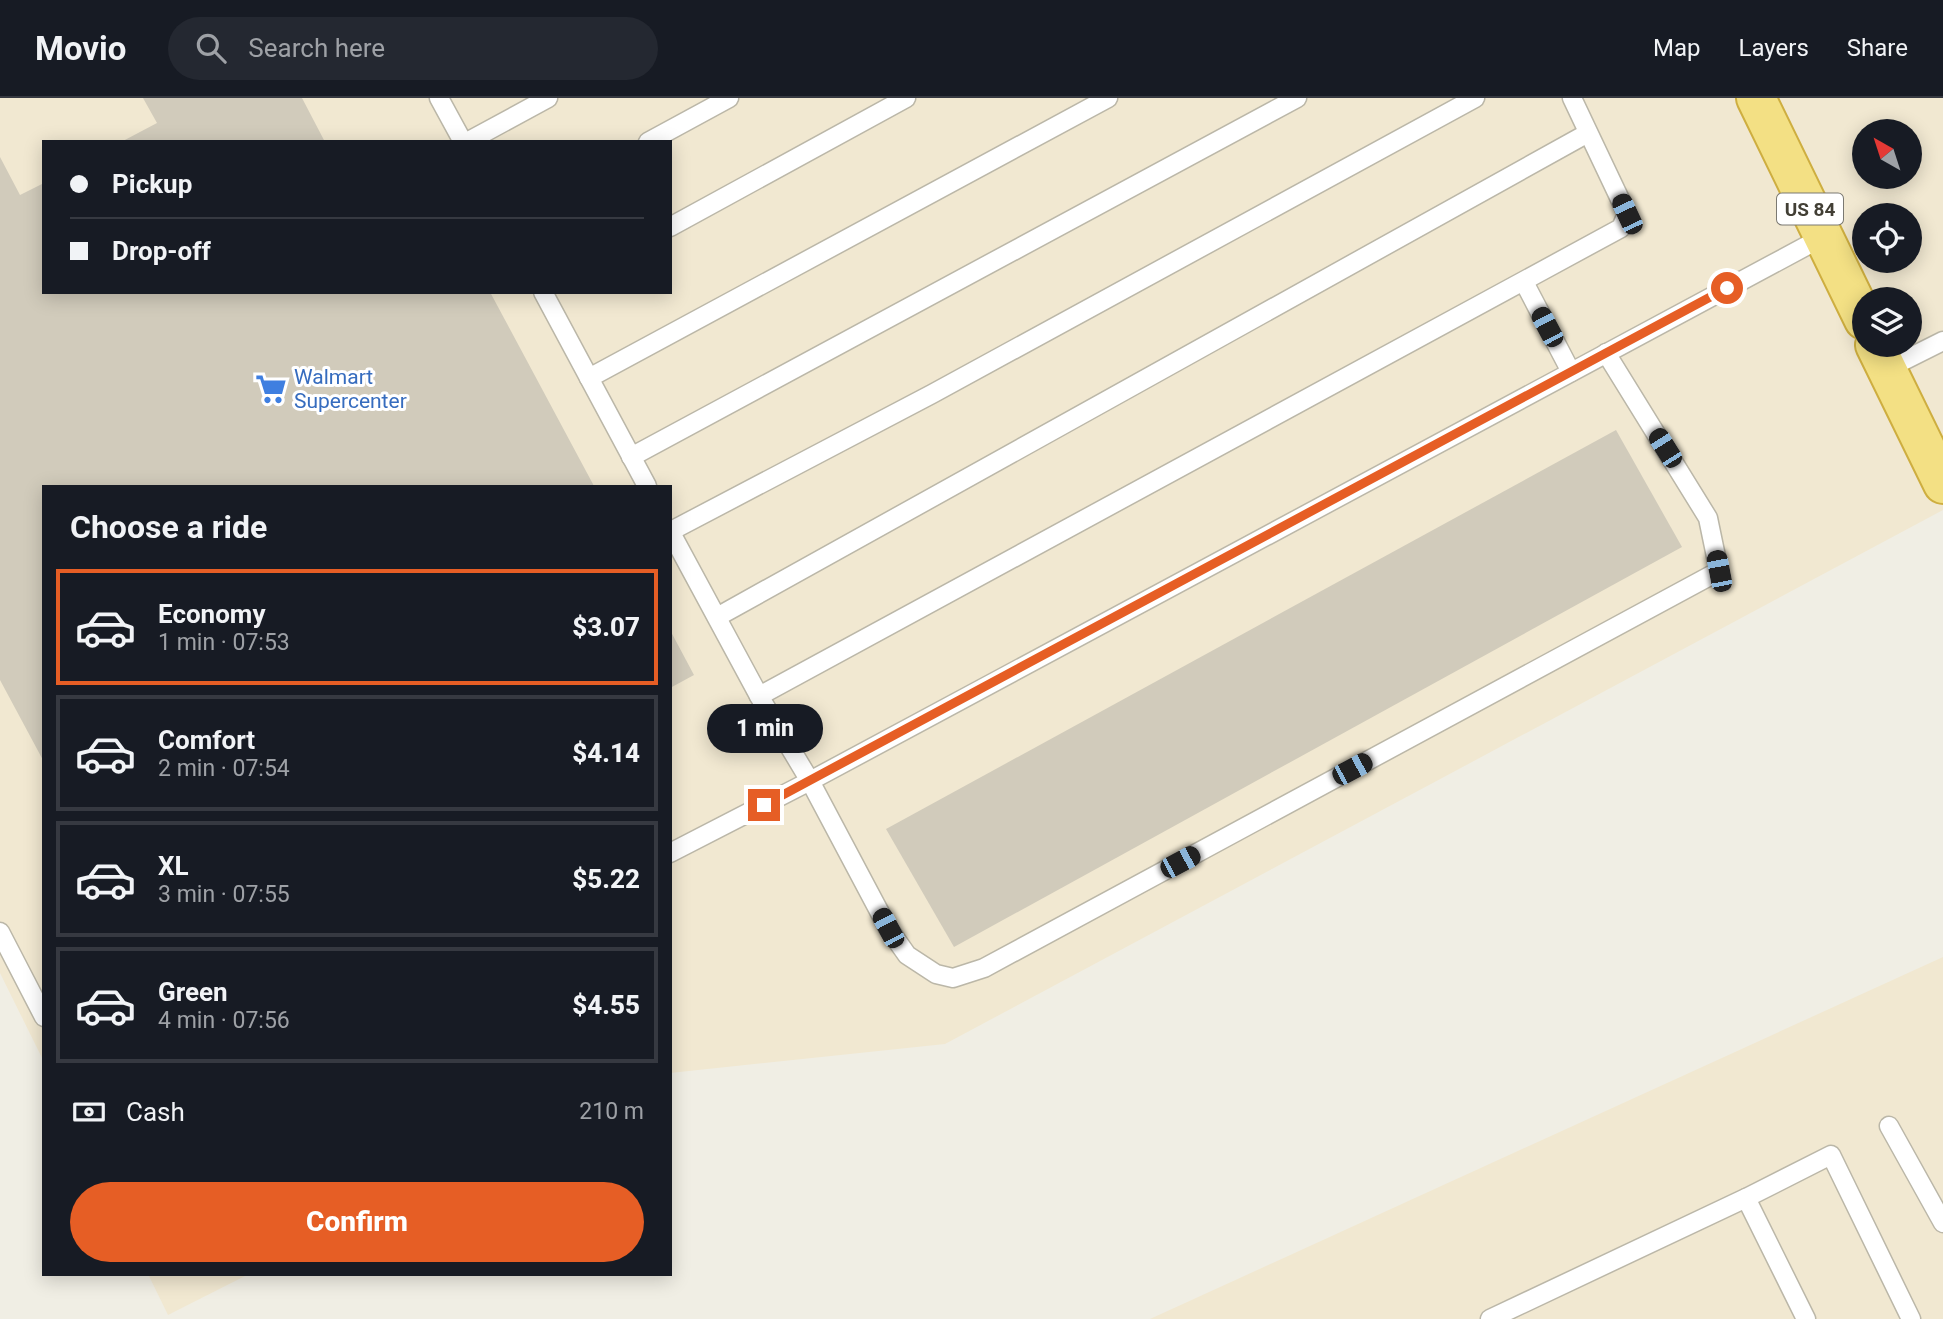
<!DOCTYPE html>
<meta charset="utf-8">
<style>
body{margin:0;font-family:Roboto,sans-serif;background:#242831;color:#f1f3f6;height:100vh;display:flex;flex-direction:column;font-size:26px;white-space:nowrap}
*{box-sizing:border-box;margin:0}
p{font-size:23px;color:#9ea1a6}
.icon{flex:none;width:38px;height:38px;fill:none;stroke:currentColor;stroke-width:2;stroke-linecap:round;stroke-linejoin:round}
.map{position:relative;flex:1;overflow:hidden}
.drawer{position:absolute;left:42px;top:387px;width:630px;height:791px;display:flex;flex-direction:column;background:#171b24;border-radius:0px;box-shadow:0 4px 18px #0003}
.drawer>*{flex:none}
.top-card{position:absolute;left:42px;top:42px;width:630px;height:154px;border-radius:0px;box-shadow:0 4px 18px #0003;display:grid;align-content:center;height:154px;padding:0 28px;background:#171b24}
.needle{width:46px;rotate:321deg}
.fabs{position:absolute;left:1852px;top:21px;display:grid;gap:14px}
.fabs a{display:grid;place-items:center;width:70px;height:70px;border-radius:50%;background:#171b24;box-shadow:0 4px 18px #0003;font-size:35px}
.end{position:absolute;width:32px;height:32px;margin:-16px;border:9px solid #e65e25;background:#fff;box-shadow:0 0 0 4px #fff}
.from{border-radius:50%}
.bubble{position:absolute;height:49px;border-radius:24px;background:#171b24;box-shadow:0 4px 18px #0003;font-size:23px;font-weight:800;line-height:49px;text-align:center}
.car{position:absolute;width:21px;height:42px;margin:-21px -10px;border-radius:9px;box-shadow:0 0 5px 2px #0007;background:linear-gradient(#222 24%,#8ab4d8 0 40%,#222 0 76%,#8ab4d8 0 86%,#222 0)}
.top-card b{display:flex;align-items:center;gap:24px;height:66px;font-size:26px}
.top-card b+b{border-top:2px solid #363941}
.top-card i{width:18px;height:18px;background:#f1f3f6}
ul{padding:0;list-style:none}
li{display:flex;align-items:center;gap:21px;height:116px;margin:0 14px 10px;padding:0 14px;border:4px solid #363941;border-radius:0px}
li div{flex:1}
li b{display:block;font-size:26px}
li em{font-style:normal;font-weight:800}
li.current{border-color:#e65e25}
li>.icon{width:63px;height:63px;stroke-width:1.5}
h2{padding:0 28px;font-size:32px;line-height:84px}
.pay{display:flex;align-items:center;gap:18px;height:77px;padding:0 28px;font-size:26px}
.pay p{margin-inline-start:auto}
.primary-button{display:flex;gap:14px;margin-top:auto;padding:14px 28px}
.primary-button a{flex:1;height:80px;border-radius:42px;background:#e65e25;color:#fff;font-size:28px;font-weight:800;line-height:80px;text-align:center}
header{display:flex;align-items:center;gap:42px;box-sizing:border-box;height:98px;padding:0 35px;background:#171b24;border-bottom:2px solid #363941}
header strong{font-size:33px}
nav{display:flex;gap:38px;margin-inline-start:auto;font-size:24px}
.search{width:490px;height:63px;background:#242831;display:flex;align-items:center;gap:18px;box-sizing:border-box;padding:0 24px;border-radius:38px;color:#9ea1a6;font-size:26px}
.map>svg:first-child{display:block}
</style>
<header>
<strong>Movio</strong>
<div class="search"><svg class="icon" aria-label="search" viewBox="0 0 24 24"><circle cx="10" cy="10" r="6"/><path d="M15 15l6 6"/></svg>Search here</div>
<nav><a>Map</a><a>Layers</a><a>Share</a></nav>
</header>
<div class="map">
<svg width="1943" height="1221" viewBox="0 0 1943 1221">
<rect width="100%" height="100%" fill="#f0eee4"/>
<g fill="#f1e8d1" fill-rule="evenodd">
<path d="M0,0h1943v412l-998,534 -275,29v-587h-626v576l-44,-89zM1864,33h45v46h-45zM44,44h626v150h-626zM1864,117h45v46h-45zM1864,201h45v46h-45z"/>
<path d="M1943,859v362h-793z"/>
<path d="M148,1176h101l-81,41z"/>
</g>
<g fill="#d1cbbb">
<path d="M143,0h159l23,44h-204l36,-19z"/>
<path d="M0,59l20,38 24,-12v109h446l104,194h-550v276l-44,-82z"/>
<path d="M1616,332l66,117 -728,400 -68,-118z"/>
<path d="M670,532l24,45 -24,13z"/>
</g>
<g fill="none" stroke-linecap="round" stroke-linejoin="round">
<defs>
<g id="service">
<path d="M439,0l24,44"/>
<path d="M467,44l81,-44"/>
<path d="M648,44l81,-44"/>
<path d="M670,129l236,-129"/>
<path d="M1524,184l47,90"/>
<path d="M543,194l104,194"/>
<path d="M1887,271l56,-28"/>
<path d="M589,280l519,-280"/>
<path d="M631,359l666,-359"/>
<path d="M670,433l89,165 51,85 78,147 19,27 29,19 17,4 31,-10 735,-397 -11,-53 -102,-165"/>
<path d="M671,433l261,-137 543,-296"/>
<path d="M717,519l871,-484"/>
<path d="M759,598l862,-468 6,-14 -55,-116"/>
<path d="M670,755l140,-72 1013,-544"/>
<path d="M0,834l44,85"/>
<path d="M1889,1028l54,97"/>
<path d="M1746,1100l85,-43 80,164"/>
<path d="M1490,1221l256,-121 60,121"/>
</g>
<g id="trunk">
<path d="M1756,0l108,222"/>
<path d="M1875,247l68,139"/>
</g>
</defs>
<use href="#service" stroke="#bbb7a8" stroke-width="21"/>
<use href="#trunk" stroke="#ceae40" stroke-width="42"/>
<use href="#service" stroke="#fff" stroke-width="18"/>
<use href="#trunk" stroke="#f3e084" stroke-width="38"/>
</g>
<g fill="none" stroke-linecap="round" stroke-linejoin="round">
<path stroke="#e65e25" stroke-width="9" d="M764,707l963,-517"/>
</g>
<defs>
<symbol id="supermarket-bare" viewBox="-9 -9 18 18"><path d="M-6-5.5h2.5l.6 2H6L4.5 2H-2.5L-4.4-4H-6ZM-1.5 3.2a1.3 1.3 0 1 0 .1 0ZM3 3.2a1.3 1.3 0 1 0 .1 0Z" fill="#3f7fe0" stroke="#fff" stroke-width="2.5" paint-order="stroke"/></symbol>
</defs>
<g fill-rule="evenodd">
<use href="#supermarket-bare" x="249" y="269" width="44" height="44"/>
</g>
<g text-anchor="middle" stroke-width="6" stroke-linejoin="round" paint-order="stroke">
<rect fill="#fff" stroke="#7b7972" stroke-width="2" x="1777" y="95.5" width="66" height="31" rx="5"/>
<g font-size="19" font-weight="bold" fill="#423f35">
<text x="1810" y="118">US 84</text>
</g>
<g font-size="21" fill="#366cbe" stroke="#fff" text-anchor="start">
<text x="294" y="286">Walmart<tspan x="294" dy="24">Supercenter</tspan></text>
</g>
</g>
</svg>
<div class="fabs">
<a><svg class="needle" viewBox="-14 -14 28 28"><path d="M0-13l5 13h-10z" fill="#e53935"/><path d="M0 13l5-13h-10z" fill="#9ea1a6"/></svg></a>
<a><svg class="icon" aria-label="locate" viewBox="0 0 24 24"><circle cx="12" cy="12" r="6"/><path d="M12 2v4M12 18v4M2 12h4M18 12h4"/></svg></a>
<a><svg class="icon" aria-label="layers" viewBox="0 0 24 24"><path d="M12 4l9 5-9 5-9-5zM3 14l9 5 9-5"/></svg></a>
</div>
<i class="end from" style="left:1727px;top:190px"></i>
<i class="end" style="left:764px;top:707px"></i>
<div class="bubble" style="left:707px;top:606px;width:116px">1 min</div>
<i class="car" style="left:1627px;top:116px;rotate:335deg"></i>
<i class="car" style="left:1547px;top:229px;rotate:332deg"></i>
<i class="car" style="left:1665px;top:350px;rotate:328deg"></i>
<i class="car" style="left:1719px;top:473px;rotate:349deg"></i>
<i class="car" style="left:1352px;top:671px;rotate:62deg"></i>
<i class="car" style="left:1180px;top:764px;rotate:62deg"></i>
<i class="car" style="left:888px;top:830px;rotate:332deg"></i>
<div class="top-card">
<b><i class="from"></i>Pickup</b>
<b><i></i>Drop-off</b>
</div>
<section class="drawer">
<h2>Choose a ride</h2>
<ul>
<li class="current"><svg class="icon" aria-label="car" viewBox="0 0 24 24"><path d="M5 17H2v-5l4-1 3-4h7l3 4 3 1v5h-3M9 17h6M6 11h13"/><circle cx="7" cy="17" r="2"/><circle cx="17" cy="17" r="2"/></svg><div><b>Economy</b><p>1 min · 07:53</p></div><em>$3.07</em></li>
<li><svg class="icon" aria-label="car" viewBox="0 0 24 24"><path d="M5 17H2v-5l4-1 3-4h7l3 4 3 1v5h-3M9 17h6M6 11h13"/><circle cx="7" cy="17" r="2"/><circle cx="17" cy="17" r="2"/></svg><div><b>Comfort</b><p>2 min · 07:54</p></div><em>$4.14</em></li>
<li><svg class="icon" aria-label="car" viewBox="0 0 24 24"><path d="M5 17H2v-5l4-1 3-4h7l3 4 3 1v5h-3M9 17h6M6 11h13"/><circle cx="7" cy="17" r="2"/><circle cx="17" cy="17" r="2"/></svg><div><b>XL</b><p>3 min · 07:55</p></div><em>$5.22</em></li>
<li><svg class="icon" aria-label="car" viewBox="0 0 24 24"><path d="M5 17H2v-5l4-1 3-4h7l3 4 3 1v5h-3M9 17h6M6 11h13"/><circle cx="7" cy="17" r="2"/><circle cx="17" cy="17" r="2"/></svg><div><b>Green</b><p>4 min · 07:56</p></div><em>$4.55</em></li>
</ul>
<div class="pay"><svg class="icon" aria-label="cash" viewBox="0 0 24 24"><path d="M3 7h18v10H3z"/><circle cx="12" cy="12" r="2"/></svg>Cash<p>210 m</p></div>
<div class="primary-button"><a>Confirm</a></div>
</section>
</div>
